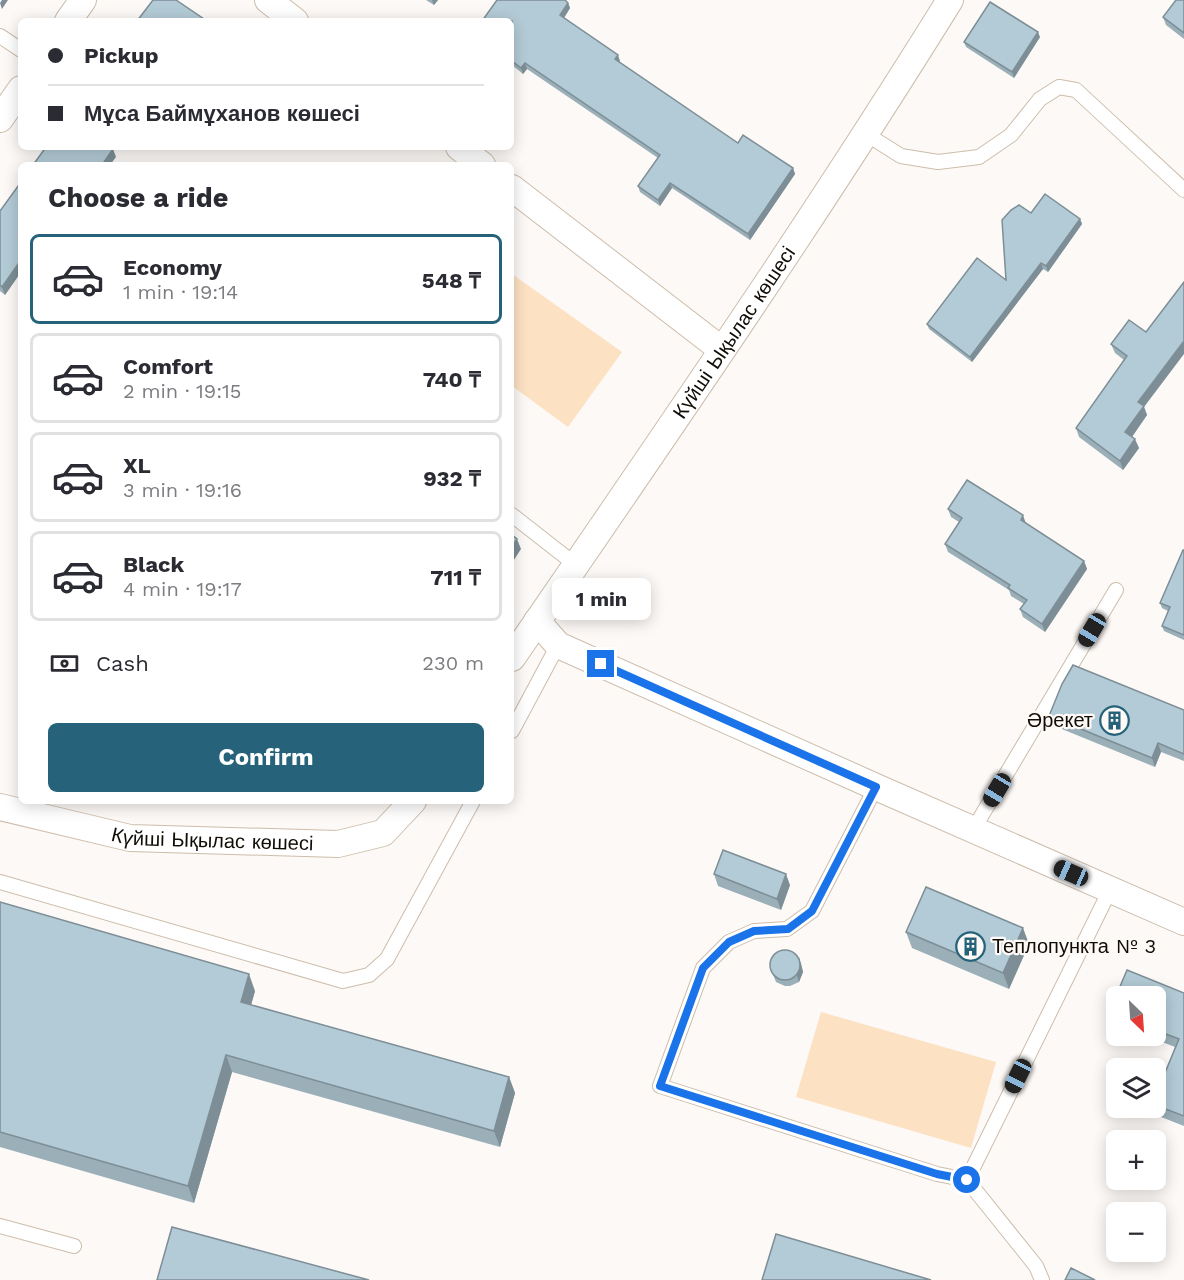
<!DOCTYPE html>
<meta charset="utf-8">
<style>
body{margin:0;font-family:"Work Sans",sans-serif;background:#f7f7f7;color:#2b2b33;height:100vh;display:flex;flex-direction:column;font-size:22px;white-space:nowrap}
*{box-sizing:border-box;margin:0}
p{font-size:20px;color:#7c7c81}
.icon{flex:none;width:33px;height:33px;fill:none;stroke:currentColor;stroke-width:2;stroke-linecap:round;stroke-linejoin:round}
.map{position:relative;flex:1;overflow:hidden}
.details{position:absolute;left:18px;top:162px;width:496px;height:642px;display:flex;flex-direction:column;background:#fff;border-radius:9px;box-shadow:0 3px 15px #0003}
.details>*{flex:none}
.guide{position:absolute;left:18px;top:18px;width:496px;height:132px;border-radius:9px;box-shadow:0 3px 15px #0003;display:grid;align-content:center;height:132px;padding:0 30px;background:#fff}
.needle{width:39px;rotate:155deg}
.tools{position:absolute;left:1106px;top:986px;display:grid;gap:12px}
.tools a{display:grid;place-items:center;width:60px;height:60px;border-radius:9px;background:#fff;box-shadow:0 3px 15px #0003;font-size:30px}
.end{position:absolute;width:27px;height:27px;margin:-14px;border:8px solid #1a73e8;background:#fff;box-shadow:0 0 0 3px #fff}
.from{border-radius:50%}
.bubble{position:absolute;height:42px;border-radius:9px;background:#fff;box-shadow:0 3px 15px #0003;font-size:20px;font-weight:700;line-height:42px;text-align:center}
.car{position:absolute;width:18px;height:36px;margin:-18px -9px;border-radius:8px;box-shadow:0 0 4px 2px #0007;background:linear-gradient(#222 24%,#8ab4d8 0 40%,#222 0 76%,#8ab4d8 0 86%,#222 0)}
.guide b{display:flex;align-items:center;gap:21px;height:57px;font-size:22px}
.guide b+b{border-top:2px solid #e1e1e2}
.guide i{width:15px;height:15px;background:#2b2b33}
ul{padding:0;list-style:none}
li{display:flex;align-items:center;gap:18px;height:90px;margin:0 12px 9px;padding:0 18px;border:3px solid #e1e1e2;border-radius:9px}
li div{flex:1}
li b{display:block;font-size:22px}
li em{font-style:normal;font-weight:700}
li.active{border-color:#26637a}
li>.icon{width:54px;height:54px;stroke-width:1.5}
h2{padding:0 30px;font-size:27px;line-height:72px}
.pay{display:flex;align-items:center;gap:15px;height:66px;padding:0 30px;font-size:22px}
.pay p{margin-inline-start:auto}
.button{display:flex;gap:12px;margin-top:auto;padding:12px 30px}
.button a{flex:1;height:69px;border-radius:9px;background:#26637a;color:#fff;font-size:24px;font-weight:700;line-height:69px;text-align:center}
.map>svg:first-child{display:block}
</style>
<div class="map">
<svg width="1184" height="1280" viewBox="0 0 1184 1280">
<rect width="100%" height="100%" fill="#fdf9f6"/>
<g fill="#fde1c3">
<path d="M512,274l110,78 -54,75 -56,-41z"/>
<path d="M821,1012l175,50 -25,86 -175,-51z"/>
</g>
<g fill="none" stroke-linecap="round" stroke-linejoin="round">
<defs>
<g id="service">
<path d="M0,36l21,14"/>
<path d="M866,134l35,22 37,6 41,-5 32,-22 29,-36 19,-12 17,3 108,100"/>
<path d="M512,515l64,50"/>
<path d="M512,731l46,-86"/>
<path d="M876,787l-64,124 -25,18 -33,2 -25,11 -26,26 -43,118 277,88 30,6 143,-290"/>
<path d="M973,830l143,-240"/>
<path d="M0,882l343,99 26,-6 18,-16 86,-158"/>
<path d="M967,1180l69,86 6,14"/>
<path d="M0,1226l74,20"/>
</g>
<g id="minor">
<path d="M268,0l27,21"/>
<path d="M68,21l15,-21"/>
<path d="M0,119l21,-30"/>
<path d="M459,147l23,18"/>
<path d="M512,188l210,162"/>
<path d="M537,621l21,24 318,142 308,135"/>
<path id="s1" d="M512,658c149,-217 299,-434 438,-658"/>
<path id="s2" d="M0,807l130,31 208,6 45,-11 30,-32"/>
</g>
</defs>
<use href="#service" stroke="#cdbdab" stroke-width="16"/>
<use href="#minor" stroke="#cdbdab" stroke-width="28"/>
<use href="#service" stroke="#fff" stroke-width="14"/>
<use href="#minor" stroke="#fff" stroke-width="26"/>
</g>
<g fill="#9aafb8">
<path d="M426,0h12l-4,5z"/>
<path d="M1184,0v39l-18,-14 -3,-8z"/>
<path d="M568,3l2,5 -6,10 56,43 -1,1 119,81 55,25 2,6 -45,66 -78,-52 -12,18 -20,-14 -2,-6 20,-28 -131,-89 -4,5 -11,-9v-44z"/>
<path d="M1040,37l-26,41 -48,-31 -2,-5z"/>
<path d="M21,182v90l-16,23 -5,-4v-80z"/>
<path d="M1031,213l49,6 2,5 -34,48 -5,-3 -71,93 -43,-33 -2,-5 79,-44z"/>
<path d="M1129,320l15,87 3,8 -15,22 7,11 -16,22 -44,-33 -3,-9 48,-68 -9,-7 -4,-9z"/>
<path d="M948,509l78,15 58,37 3,8 -42,63 -22,-15 -3,-8 4,-5 -13,-8 -2,-6 -61,-38 -3,-8 14,-22 -8,-5z"/>
<path d="M1184,550v90l-20,-9 -2,-5 6,-15 -6,-3 -2,-5z"/>
<path d="M1184,710v51l-23,-9 -6,15 -103,-42 -3,-9z"/>
<path d="M714,874l76,11 -9,25 -63,-24z"/>
<path d="M0,902l255,89 -4,14 258,72 6,16 -15,54 -268,-75 -38,131 -194,-56z"/>
<path d="M906,932l123,12 -20,45 -97,-41z"/>
<path d="M801,963l2,9 -4,10 -9,4h-5l-9,-4 -6,-15z"/>
<path d="M1184,993v133l-28,-11 -2,-8h1v-10l20,-50 -31,-12h11v-39z"/>
<path d="M1116,997v27l-2,-1 -4,-11z"/>
</g>
<g fill="#7d8e96">
<path d="M2,0h6l-6,9 -2,-6z"/>
<path d="M432,0h6l-4,5z"/>
<path d="M568,3l2,5 -8,13 -2,-6z"/>
<path d="M1038,32l2,5 -26,41 -2,-6z"/>
<path d="M618,55l2,6 -3,4 -2,-6z"/>
<path d="M525,63l2,6 -4,5 -2,-6z"/>
<path d="M113,149l3,8 -6,8h-8z"/>
<path d="M793,168l2,6 -45,66 -2,-6z"/>
<path d="M670,183l2,5 -12,18 -2,-6z"/>
<path d="M1080,219l2,5 -34,48 -2,-6z"/>
<path d="M21,260v12l-16,23 -3,-8z"/>
<path d="M1041,263l2,6 -71,93 -2,-5z"/>
<path d="M1184,341v13l-40,53 3,8 -18,26 -4,-9 13,-30z"/>
<path d="M1135,439l4,9 -16,22 -3,-9z"/>
<path d="M1023,515l3,9 -5,-4z"/>
<path d="M517,539l4,10 -9,14v-16z"/>
<path d="M1084,561l3,8 -42,63 -3,-8z"/>
<path d="M1158,743l3,9 -6,15 -3,-9z"/>
<path d="M786,874l4,11 -9,25 -4,-11z"/>
<path d="M1023,928l6,16 -20,45 -6,-16z"/>
<path d="M799,957l4,15 -4,10 -2,-6z"/>
<path d="M249,974l6,17 -8,28 -6,-17z"/>
<path d="M226,1055l6,17 -38,131 -6,-17z"/>
<path d="M509,1077l6,16 -15,54 -6,-16z"/>
</g>
<g fill="#b3cbd6" stroke="#7d8e96" stroke-width="1.5">
<path d="M153,0h23l28,19 -1,2h-66z"/>
<path d="M497,0h68l3,3 -8,12 58,40 -3,4 123,84 5,-8 50,33 -45,66 -78,-51 -12,17 -20,-14 22,-31 -135,-92 -4,5 -9,-7v-40h-30z"/>
<path d="M1176,0h8v33l-21,-16z"/>
<path d="M990,2l48,30 -26,40 -48,-30z"/>
<path d="M46,147h64l3,2 -11,16h-69z"/>
<path d="M21,182v78l-19,27 -2,-2v-74z"/>
<path d="M1045,194l35,25 -34,47 -5,-3 -71,94 -43,-33 50,-66 29,22 -4,-60 9,-10 8,-5 12,8z"/>
<path d="M1184,282v59l-46,61 6,4 -19,26 10,7 -15,22 -44,-33 51,-72 -16,-12 18,-24 17,12z"/>
<path d="M967,480l56,35 -2,5 63,41 -42,63 -22,-15 7,-9 -19,-12 2,-3 -65,-41 17,-26 -14,-9z"/>
<path d="M512,535l5,4 -5,8z"/>
<path d="M1183,550h1v85l-22,-9 8,-19 -10,-4z"/>
<path d="M1073,665l111,45v44l-26,-11 -6,15 -103,-42 13,-32z"/>
<path d="M723,850l63,24 -9,25 -63,-25z"/>
<path d="M926,887l97,41 -20,45 -97,-41z"/>
<path d="M0,902l249,72 -8,28 268,75 -15,54 -268,-76 -38,131 -188,-54z"/>
<circle cx="785" cy="965" r="15"/>
<path d="M1127,970l57,23v123l-29,-11v-8l24,-58 -24,-9v-34h-39z"/>
<path d="M1116,997v17l-6,-2z"/>
<path d="M172,1227l197,53h-212z"/>
<path d="M776,1234l155,46h-169z"/>
<path d="M1071,1268l24,12h-30z"/>
</g>
<g fill="none" stroke-linecap="round" stroke-linejoin="round">
<path stroke="#1a73e8" stroke-width="8" d="M601,664l275,123 -64,124 -24,18 -34,2 -25,11 -26,26 -43,118 277,88 30,6"/>
</g>
<defs>
<symbol id="building-ring" viewBox="-11 -11 22 22"><circle r="9.5" fill="#fdf9f6" stroke="#26637a" stroke-width="1.5"/><path d="M-4-6H4V6H1V3H-1V6H-4ZM-2.5-4.3h1.7v1.8h-1.7ZM.8-4.3h1.7v1.8H.8ZM-2.5-1h1.7V.8h-1.7ZM.8-1h1.7V.8H.8Z" fill="#26637a"/></symbol>
</defs>
<g fill-rule="evenodd">
<use href="#building-ring" x="1098" y="704" width="33" height="33"/>
<use href="#building-ring" x="954" y="930" width="33" height="33"/>
</g>
<g text-anchor="middle" stroke-width="4.5" stroke-linejoin="round" paint-order="stroke">
<g font-size="20" fill="#110c06" stroke="#fdf9f6">
<text dy="7" stroke="none"><textPath href="#s1" startOffset="394">Күйші Ықылас көшесі</textPath></text>
<text dy="7" stroke="none"><textPath href="#s2" startOffset="216">Күйші Ықылас көшесі</textPath></text>
</g>
<g font-size="20" fill="#110c06" stroke="#fdf9f6" text-anchor="end">
<text x="1093" y="727">Әрекет</text>
<text x="992" y="953" text-anchor="start">Теплопункта № 3</text>
</g>
</g>
</svg>
<div class="tools">
<a><svg class="needle" viewBox="-14 -14 28 28"><path d="M0-13l5 13h-10z" fill="#e53935"/><path d="M0 13l5-13h-10z" fill="#7c7c81"/></svg></a>
<a><svg class="icon" aria-label="layers" viewBox="0 0 24 24"><path d="M12 4l9 5-9 5-9-5zM3 14l9 5 9-5"/></svg></a>
<a>+</a>
<a>−</a>
</div>
<i class="end from" style="left:967px;top:1180px"></i>
<i class="end" style="left:601px;top:664px"></i>
<div class="bubble" style="left:552px;top:578px;width:99px">1 min</div>
<i class="car" style="left:1092px;top:630px;rotate:211deg"></i>
<i class="car" style="left:997px;top:790px;rotate:211deg"></i>
<i class="car" style="left:1071px;top:873px;rotate:294deg"></i>
<i class="car" style="left:1018px;top:1076px;rotate:206deg"></i>
<div class="guide">
<b><i class="from"></i>Pickup</b>
<b><i></i>Мұса Баймұханов көшесі</b>
</div>
<section class="details">
<h2>Choose a ride</h2>
<ul>
<li class="active"><svg class="icon" aria-label="car" viewBox="0 0 24 24"><path d="M5 17H2v-5l4-1 3-4h7l3 4 3 1v5h-3M9 17h6M6 11h13"/><circle cx="7" cy="17" r="2"/><circle cx="17" cy="17" r="2"/></svg><div><b>Economy</b><p>1 min · 19:14</p></div><em>548 ₸</em></li>
<li><svg class="icon" aria-label="car" viewBox="0 0 24 24"><path d="M5 17H2v-5l4-1 3-4h7l3 4 3 1v5h-3M9 17h6M6 11h13"/><circle cx="7" cy="17" r="2"/><circle cx="17" cy="17" r="2"/></svg><div><b>Comfort</b><p>2 min · 19:15</p></div><em>740 ₸</em></li>
<li><svg class="icon" aria-label="car" viewBox="0 0 24 24"><path d="M5 17H2v-5l4-1 3-4h7l3 4 3 1v5h-3M9 17h6M6 11h13"/><circle cx="7" cy="17" r="2"/><circle cx="17" cy="17" r="2"/></svg><div><b>XL</b><p>3 min · 19:16</p></div><em>932 ₸</em></li>
<li><svg class="icon" aria-label="car" viewBox="0 0 24 24"><path d="M5 17H2v-5l4-1 3-4h7l3 4 3 1v5h-3M9 17h6M6 11h13"/><circle cx="7" cy="17" r="2"/><circle cx="17" cy="17" r="2"/></svg><div><b>Black</b><p>4 min · 19:17</p></div><em>711 ₸</em></li>
</ul>
<div class="pay"><svg class="icon" aria-label="cash" viewBox="0 0 24 24"><path d="M3 7h18v10H3z"/><circle cx="12" cy="12" r="2"/></svg>Cash<p>230 m</p></div>
<div class="button"><a>Confirm</a></div>
</section>
</div>
